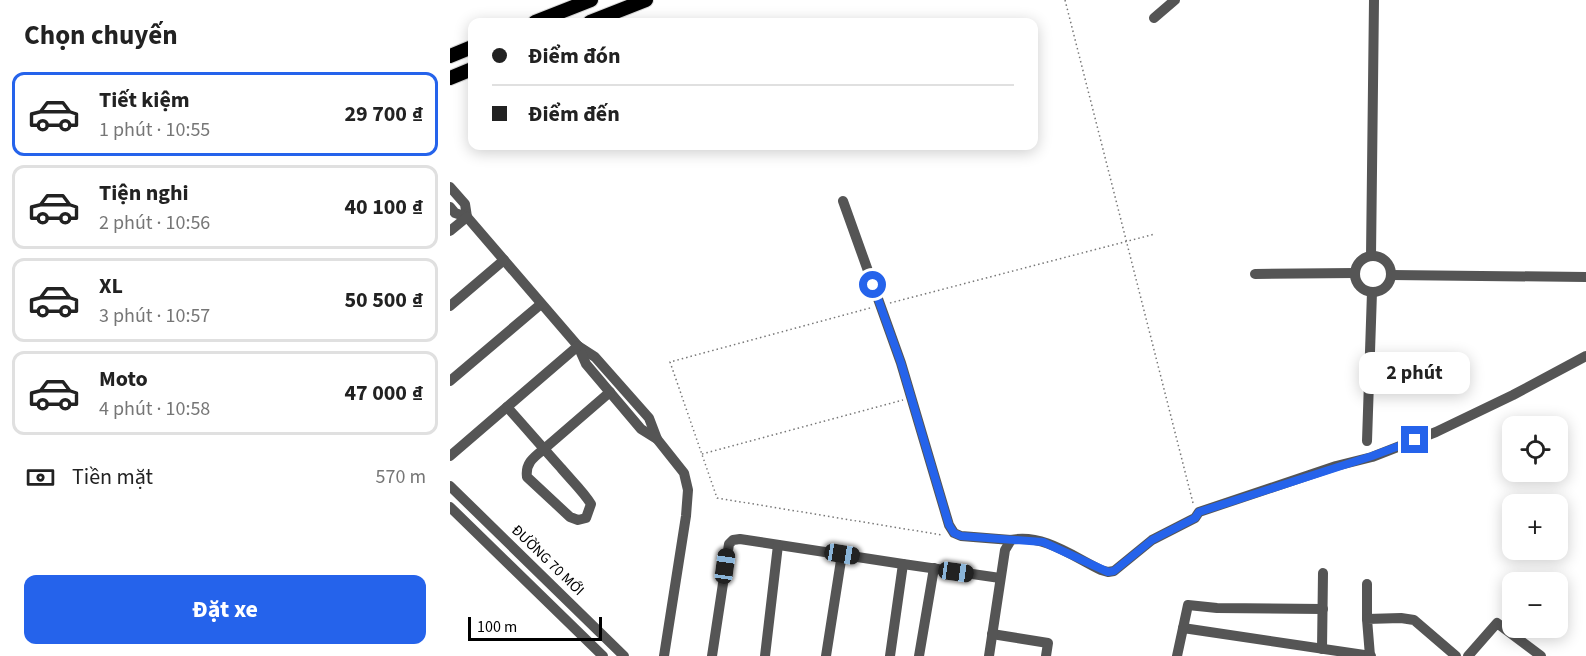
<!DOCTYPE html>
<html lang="vi">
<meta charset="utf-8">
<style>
body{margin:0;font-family:"Source Sans 3",sans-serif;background:#f6f6f6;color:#222;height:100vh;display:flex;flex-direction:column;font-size:22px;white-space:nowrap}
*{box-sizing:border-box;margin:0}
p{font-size:20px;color:#767676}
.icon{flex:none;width:33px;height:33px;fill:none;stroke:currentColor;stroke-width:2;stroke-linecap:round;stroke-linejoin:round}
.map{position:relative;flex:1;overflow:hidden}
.side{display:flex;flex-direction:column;background:#fff;width:450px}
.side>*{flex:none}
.hud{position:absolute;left:18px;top:18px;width:570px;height:132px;border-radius:12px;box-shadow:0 3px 15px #0003;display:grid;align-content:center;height:132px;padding:0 24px;background:#fff}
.buttons{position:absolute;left:1052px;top:416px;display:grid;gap:12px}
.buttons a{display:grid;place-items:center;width:66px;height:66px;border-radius:12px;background:#fff;box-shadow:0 3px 15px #0003;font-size:30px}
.scale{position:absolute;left:18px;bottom:15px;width:134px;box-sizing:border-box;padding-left:6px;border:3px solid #000;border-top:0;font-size:16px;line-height:21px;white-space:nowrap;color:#000;-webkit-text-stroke:4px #fff;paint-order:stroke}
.end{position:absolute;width:27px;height:27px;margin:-14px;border:8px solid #2563eb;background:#fff;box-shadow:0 0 0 3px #fff}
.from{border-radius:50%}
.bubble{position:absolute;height:42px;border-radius:12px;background:#fff;box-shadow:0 3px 15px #0003;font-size:20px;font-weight:700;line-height:42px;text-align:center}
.car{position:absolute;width:18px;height:36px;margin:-18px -9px;border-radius:8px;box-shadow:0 0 4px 2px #0007;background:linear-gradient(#222 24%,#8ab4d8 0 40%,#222 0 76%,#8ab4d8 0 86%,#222 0)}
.hud b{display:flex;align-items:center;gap:21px;height:57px;font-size:22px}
.hud b+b{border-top:2px solid #e0e0e0}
.hud i{width:15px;height:15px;background:#222}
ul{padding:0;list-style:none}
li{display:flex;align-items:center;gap:18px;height:84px;margin:0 12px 9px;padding:0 12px;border:3px solid #e0e0e0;border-radius:12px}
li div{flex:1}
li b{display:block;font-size:22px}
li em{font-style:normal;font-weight:700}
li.current{border-color:#2563eb}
li>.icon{width:54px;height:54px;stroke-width:1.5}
h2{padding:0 24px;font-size:27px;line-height:72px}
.pay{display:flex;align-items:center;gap:15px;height:66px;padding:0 24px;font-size:22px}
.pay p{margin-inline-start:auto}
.cta{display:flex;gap:12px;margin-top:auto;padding:12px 24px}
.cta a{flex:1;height:69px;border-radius:12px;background:#2563eb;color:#fff;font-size:24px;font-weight:700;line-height:69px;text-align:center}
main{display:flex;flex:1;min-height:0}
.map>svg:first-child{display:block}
</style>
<main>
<section class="side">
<h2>Chọn chuyến</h2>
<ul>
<li class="current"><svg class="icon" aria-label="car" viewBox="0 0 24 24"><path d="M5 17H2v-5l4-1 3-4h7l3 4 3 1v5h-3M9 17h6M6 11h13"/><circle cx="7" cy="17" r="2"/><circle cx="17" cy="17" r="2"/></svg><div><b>Tiết kiệm</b><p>1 phút · 10:55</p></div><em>29 700 ₫</em></li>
<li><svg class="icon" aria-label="car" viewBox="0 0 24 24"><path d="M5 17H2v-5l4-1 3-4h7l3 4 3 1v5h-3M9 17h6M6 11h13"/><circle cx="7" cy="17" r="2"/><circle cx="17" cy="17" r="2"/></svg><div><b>Tiện nghi</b><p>2 phút · 10:56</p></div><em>40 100 ₫</em></li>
<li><svg class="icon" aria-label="car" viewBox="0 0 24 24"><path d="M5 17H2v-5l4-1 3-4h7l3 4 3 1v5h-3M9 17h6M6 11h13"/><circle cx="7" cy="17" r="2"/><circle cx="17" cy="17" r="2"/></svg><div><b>XL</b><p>3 phút · 10:57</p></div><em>50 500 ₫</em></li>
<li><svg class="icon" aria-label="car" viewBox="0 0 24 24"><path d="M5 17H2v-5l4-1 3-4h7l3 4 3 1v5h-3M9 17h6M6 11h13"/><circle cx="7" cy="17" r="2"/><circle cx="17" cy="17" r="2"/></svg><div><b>Moto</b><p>4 phút · 10:58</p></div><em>47 000 ₫</em></li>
</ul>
<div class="pay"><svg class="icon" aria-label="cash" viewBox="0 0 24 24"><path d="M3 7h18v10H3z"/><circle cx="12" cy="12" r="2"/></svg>Tiền mặt<p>570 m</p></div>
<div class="cta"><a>Đặt xe</a></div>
</section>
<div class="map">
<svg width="1136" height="656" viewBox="0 0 1136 656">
<rect width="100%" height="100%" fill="#fff"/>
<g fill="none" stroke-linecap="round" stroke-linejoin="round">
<defs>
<g id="major">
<path d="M85,22l56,-22"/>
<path d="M140,22l56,-22"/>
<path d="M0,56l22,-9"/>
<path d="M0,78l22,-9"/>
</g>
</defs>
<use href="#major" stroke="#dbdbdb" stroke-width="16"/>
<g stroke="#777" stroke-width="1.5" stroke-dasharray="1.5 3" stroke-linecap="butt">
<path d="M615,0l128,503"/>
<path d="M440,303l265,-69"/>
<path d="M420,308l-200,54 47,136 225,37"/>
<path d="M252,454l201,-54"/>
</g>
<g stroke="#555" stroke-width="10">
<path d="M704,18l21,-18"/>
<path d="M0,187l15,17 2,13 111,129 17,11 54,61 8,21 27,34 4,17 -2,26 -22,140"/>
<path d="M393,201l58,162 48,162 5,8 7,3 50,4"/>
<path d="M0,207l5,6 12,4"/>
<path d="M0,231l17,-14"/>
<circle cx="923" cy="274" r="18"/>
<path d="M921,256l3,-256"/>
<path d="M805,274l100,-1"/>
<path d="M941,275l195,2"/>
<path d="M0,306l54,-46"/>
<path d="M128,346l8,18 55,65 16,10"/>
<path d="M0,381l91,-77"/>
<path d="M57,407c18,20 36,41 54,61 10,12 22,23 30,36l-5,14 -8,2 -8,-3 -43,-40c-2,-14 7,-20 17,-28l66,-57"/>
<path d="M917,441l5,-149"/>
<path d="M0,456l128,-110"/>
<path d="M0,486l174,170"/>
<path d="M0,507l153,149"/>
<path d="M917,584v35"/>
<path d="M733,628l188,28"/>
<path d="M542,634l56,9 -2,13"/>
<path d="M872,649l1,-76"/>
<path d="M262,656l17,-112 4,-4 7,-1 163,25"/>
<path d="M315,656l13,-111"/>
<path d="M376,656l16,-102"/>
<path d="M440,656l13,-92 97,14"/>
<path d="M469,656l15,-88"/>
<path d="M539,656l16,-106 6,-10c31,-7 63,17 90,30l7,2 6,-1 38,-31 43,-22 4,-6 137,-46 36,-9 64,-25 77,-37 73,-39"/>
<path d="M727,656l11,-51 29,3 106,1"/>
<path d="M920,656l-3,-37 34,-1 13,2 42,36"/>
<path d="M1018,656l29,-33 44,33"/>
</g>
<use href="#major" stroke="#000" stroke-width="14"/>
</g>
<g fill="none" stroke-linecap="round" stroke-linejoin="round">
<path stroke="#2563eb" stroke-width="8" d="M423,285l28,78 48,162 5,8 7,3 82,6 65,30 6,-1 38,-31 43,-22 4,-6 173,-56 43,-16"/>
</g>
<g text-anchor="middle" stroke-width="5" stroke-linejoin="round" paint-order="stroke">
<g font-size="15" fill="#000" stroke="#fff">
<text transform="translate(98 560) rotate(44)" y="5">ĐƯỜNG 70 MỚI</text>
</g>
</g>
</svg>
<div class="buttons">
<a><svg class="icon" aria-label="locate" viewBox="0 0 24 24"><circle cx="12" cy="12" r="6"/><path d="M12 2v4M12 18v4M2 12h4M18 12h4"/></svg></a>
<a>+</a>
<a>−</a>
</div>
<div class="scale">100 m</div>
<i class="end from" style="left:423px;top:285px"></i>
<i class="end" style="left:965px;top:440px"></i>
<div class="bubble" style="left:909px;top:352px;width:111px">2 phút</div>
<i class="car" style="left:392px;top:554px;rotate:99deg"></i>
<i class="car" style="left:275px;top:566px;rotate:8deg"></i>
<i class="car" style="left:506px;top:572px;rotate:98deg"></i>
<div class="hud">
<b><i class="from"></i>Điểm đón</b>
<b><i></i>Điểm đến</b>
</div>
</div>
</main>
